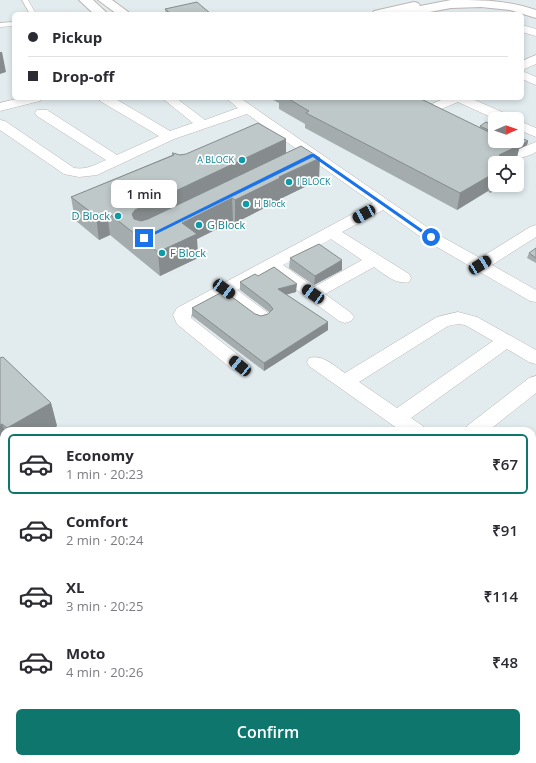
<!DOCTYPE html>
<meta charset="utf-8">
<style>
body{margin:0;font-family:"Open Sans",sans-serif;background:#f2f2f3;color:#2b2b33;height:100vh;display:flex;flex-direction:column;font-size:15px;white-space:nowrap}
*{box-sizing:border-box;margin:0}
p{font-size:13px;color:#7c7c81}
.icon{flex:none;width:22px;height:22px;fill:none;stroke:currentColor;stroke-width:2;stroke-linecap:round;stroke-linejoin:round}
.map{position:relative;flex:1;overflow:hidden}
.sheet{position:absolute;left:0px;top:427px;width:536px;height:336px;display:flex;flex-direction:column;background:#fff;border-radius:12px 12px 0 0;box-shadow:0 2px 6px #0003}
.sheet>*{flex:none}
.hud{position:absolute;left:12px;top:12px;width:512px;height:88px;border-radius:6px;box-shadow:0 2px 6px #0003;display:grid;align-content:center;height:88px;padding:0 16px;background:#fff}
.needle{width:26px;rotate:88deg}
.fabs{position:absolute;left:488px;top:112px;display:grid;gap:8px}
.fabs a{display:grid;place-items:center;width:36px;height:36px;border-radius:6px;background:#fff;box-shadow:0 2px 6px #0003;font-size:20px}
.end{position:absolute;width:18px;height:18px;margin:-9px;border:5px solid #1a73e8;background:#fff;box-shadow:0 0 0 2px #fff}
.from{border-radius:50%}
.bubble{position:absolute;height:28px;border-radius:6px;background:#fff;box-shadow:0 2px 6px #0003;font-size:13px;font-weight:600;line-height:28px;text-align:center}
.car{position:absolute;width:12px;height:24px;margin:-12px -6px;border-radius:5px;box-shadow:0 0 3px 1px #0007;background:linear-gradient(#222 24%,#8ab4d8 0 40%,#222 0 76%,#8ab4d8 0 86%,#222 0)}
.hud b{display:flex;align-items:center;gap:14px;height:38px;font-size:15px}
.hud b+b{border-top:1px solid #e1e1e2}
.hud i{width:10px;height:10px;background:#2b2b33}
ul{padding:7px 0 0;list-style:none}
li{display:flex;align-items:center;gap:12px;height:60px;margin:0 8px 6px;padding:0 8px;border:2px solid transparent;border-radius:6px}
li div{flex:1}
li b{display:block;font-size:15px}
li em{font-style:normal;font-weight:600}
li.on{border-color:#0f766e}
li>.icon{width:36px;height:36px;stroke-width:1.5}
.cta{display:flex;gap:8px;margin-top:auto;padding:8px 16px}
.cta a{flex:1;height:46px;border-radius:6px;background:#0f766e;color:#fff;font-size:16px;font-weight:600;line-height:46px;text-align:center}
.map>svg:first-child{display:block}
</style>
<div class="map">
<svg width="536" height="763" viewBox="0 0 536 763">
<rect width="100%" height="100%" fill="#e2ecee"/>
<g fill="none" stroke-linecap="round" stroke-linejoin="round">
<defs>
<g id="service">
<path d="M22,0h6l8,14h-6z"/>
<path d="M14,22v4l-14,1v-4z"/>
</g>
<g id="minor">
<path d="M522,25l14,4v7l-14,-4z"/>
<path d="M536,55v9l-14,6v-9z"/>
<path d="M522,71l14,6v8l-14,-6z"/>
<path d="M20,98h21l-1,3 -40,10v-8z"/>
<path d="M99,98h15l56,33 23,-8 -31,-25h14l29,22 33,-12 -12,-10h14l197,136 43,24 50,-31 6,-2v12l-44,28 44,25v12l-6,-1 -105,-61 -42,-30 -41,22 67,42 2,4 -2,4c-13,3 -25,-8 -35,-15l-49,27 26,19 3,4 -3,4 -6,2 -6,-2 -68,-50 -34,19 31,23 3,4 -3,4 -6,2 -6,-2 -32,-24 -33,18v3l56,44 2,4 -2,4 -7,2 -7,-2 -56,-46 -4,-9 4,-7 196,-105 -126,-89 -73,25 -77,36 -18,2 -15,-3 -64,-44v-10l5,1 69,47c12,2 21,-3 32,-8l-69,-44 -2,-3 2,-3h10l70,45 42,-19 -59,-35zM331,239l31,21 -48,27 -31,-22z"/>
<path d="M446,98h24l41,18 2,3h-18l-37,-17 -31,13 -5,-1 -2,-3 2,-3z"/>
<path d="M517,120l19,8v9l-19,-8z"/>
<path d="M494,141l22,9 20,-8v10c-14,8 -25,7 -39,0 -4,-2 -7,-3 -10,-7l2,-3z"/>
<path d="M458,312l19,5 59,33v14l-7,-2 -22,-13 -96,69 12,8 3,5h-25l-92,-65 -2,-4 2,-4c14,-4 25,8 36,15l92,-56zM458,324l7,1 28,16 -96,67 -38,-26 89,-56z"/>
<path d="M536,376v17l-48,38h-24l3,-5 62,-48z"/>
<path d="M536,453v18l-4,1v-18z"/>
<path d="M532,502l4,2v19l-4,-2z"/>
<path d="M0,684l4,1v28l-4,-1z"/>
<path d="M0,735l4,1v23h12l-2,4h-14z"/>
<path d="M35,759h30l2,4h-30z"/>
</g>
<g id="tertiary">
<path d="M79,0h14l15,14h-14z"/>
<path d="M98,0h14l19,14h-14z"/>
<path d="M451,0c32,0 54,0 85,10v8l-26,-8 -29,-3 -30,1 -32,6h-47l2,-3 40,-9 4,1 2,3z"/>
</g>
</defs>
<use href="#service" stroke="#bdb5b5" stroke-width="1"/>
<use href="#minor" stroke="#bdb5b5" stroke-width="1"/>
<use href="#tertiary" stroke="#bdb5b5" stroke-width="2"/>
<use href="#service" fill="#fff" fill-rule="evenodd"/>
<use href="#minor" fill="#fff" fill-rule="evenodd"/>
<use href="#tertiary" fill="#fff" fill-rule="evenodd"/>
</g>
<g fill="#a4acad">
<path d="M165,9l46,5h-45z"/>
<path d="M269,98h150l60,30 1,-2h15v15h33l-1,4 -8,4 -3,12 -2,1 -19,23 -5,8 -2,-2 -31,19 -152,-82v-4l-26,-15v-6z"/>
<path d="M286,139v14l33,27 -39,19v1l-45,23 -2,-2 -36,18 1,19 -38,18 -50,-41 -11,5 -24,-20 -4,-23 101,-42v-2l8,2z"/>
<path d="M536,248v15l-9,-5 2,-5z"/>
<path d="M290,258l52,12 -28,15 -25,-17z"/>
<path d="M258,276l38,16 -10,2 42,36 -64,41 -72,-55v-8l63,6 6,2 7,-2 2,-1 -1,-1 -29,-22v-8z"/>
<path d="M0,358l51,45 6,23 -9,5h-44v19l-4,3z"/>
</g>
<g fill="#868c8d">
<path d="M0,52h2l4,20 -6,2z"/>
<path d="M286,139v22l-149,73 -5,-20 3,-4z"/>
<path d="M528,141l-1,4 -8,4 -3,12 -3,2 -14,-8z"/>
<path d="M320,158l-1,22 -39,19v1l-45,23v-23l44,-23z"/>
<path d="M491,175l-3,16 -31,19 3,-17z"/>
<path d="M495,175v10h8l-13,8 3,-17z"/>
<path d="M232,198l1,23 -36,18 1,19 -38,18 -2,-24 24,-29z"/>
<path d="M107,212l3,23 -11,5 -3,-24z"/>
<path d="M342,260v10l-28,15 1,-9z"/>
<path d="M297,284l-1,8 -18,5v-8z"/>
<path d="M328,322v8l-64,41v-8z"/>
<path d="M51,403l6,23 -9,5h-41v-3z"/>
<path d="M2,424l3,7h-1v19l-4,3v-28z"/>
<path d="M364,759h17l-4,4h-17z"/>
</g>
<g fill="#bfc8c9" stroke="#868c8d">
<path d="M197,2l14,12h-40l-6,-5z"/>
<path d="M287,98h132l76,37v6h12l13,4 -21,10 17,8h-21v12l-2,1 -2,-1 -31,18 -154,-80 3,-2z"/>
<path d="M486,122l9,4v7l-15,-7z"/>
<path d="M258,123l28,16 -151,71 -3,4 2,5 7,2 7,-2 153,-73 19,12 -41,19 1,1 -45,22 -3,-2 -50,25 15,11 -39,18 -51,-40 -11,4 -25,-19 103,-42 -2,-2h1l7,2 6,-1z"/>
<path d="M517,136l11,5 -8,4 -9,-4h6z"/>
<path d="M319,244l23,16 -27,16 -25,-18z"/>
<path d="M536,248v10l-7,-5z"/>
<path d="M274,267l23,17 -19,5 50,33 -64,41 -72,-55 32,-17 31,23 6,2 7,-2 5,-5 -4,-5 -29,-22 15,-8 3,2z"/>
<path d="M3,357l48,46 -44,25 -5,-4 -2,1v-67z"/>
<path d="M536,645v118h-109l3,-4h102v-109z"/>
<path d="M197,759h167l-4,4h-167z"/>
</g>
<path fill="#1a73e8" d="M311,154h3l119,83 -4,1 -116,-81 -167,82 -4,-1z"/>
<g fill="#0f9aa8" stroke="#fff" stroke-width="1.5">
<circle cx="242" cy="160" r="4"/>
<circle cx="289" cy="182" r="4"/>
<circle cx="246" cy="204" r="4"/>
<circle cx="118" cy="216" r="4"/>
<circle cx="199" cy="225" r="4"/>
<circle cx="162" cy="253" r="4"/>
</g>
<g text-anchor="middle" stroke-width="3.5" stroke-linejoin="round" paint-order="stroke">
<g font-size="9" fill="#0d838f" stroke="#fff" text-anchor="start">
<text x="234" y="163" text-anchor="end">A BLOCK</text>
<text x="297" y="185">I BLOCK</text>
<text x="254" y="207">H Block</text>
</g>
<g font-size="11" fill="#0d838f" stroke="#fff" text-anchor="start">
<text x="110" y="220" text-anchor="end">D Block</text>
<text x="207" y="229">G Block</text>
<text x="170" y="257">F Block</text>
</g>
</g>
</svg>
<div class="fabs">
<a><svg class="needle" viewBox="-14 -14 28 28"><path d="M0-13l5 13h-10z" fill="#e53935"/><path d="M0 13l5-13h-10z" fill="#7c7c81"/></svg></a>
<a><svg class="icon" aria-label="locate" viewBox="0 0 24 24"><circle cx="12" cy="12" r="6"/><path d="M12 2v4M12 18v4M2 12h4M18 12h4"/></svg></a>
</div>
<i class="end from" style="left:431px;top:237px"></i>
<i class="end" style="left:144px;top:238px"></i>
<div class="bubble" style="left:111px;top:180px;width:66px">1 min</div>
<i class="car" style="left:364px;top:214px;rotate:241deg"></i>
<i class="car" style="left:480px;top:265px;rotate:58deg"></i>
<i class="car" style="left:224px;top:289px;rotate:126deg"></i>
<i class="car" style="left:313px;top:294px;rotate:305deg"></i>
<i class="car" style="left:240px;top:366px;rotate:309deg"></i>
<div class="hud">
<b><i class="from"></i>Pickup</b>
<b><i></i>Drop-off</b>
</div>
<section class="sheet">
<ul>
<li class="on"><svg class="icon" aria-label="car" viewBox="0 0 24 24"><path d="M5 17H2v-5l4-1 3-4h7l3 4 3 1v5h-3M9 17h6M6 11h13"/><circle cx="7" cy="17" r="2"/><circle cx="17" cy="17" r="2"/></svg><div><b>Economy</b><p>1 min · 20:23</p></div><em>₹67</em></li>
<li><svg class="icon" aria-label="car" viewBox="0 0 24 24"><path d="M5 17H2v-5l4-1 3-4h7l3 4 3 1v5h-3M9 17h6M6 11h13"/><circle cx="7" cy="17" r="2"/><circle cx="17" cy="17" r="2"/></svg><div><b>Comfort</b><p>2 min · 20:24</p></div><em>₹91</em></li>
<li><svg class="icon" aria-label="car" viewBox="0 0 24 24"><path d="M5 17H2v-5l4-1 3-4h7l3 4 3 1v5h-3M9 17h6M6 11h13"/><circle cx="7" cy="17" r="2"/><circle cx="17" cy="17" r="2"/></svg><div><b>XL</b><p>3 min · 20:25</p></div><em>₹114</em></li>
<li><svg class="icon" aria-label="car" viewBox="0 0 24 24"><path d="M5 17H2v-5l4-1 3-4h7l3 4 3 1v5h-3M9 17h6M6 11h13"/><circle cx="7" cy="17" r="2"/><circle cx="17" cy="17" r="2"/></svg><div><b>Moto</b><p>4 min · 20:26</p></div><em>₹48</em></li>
</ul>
<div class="cta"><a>Confirm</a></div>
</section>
</div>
